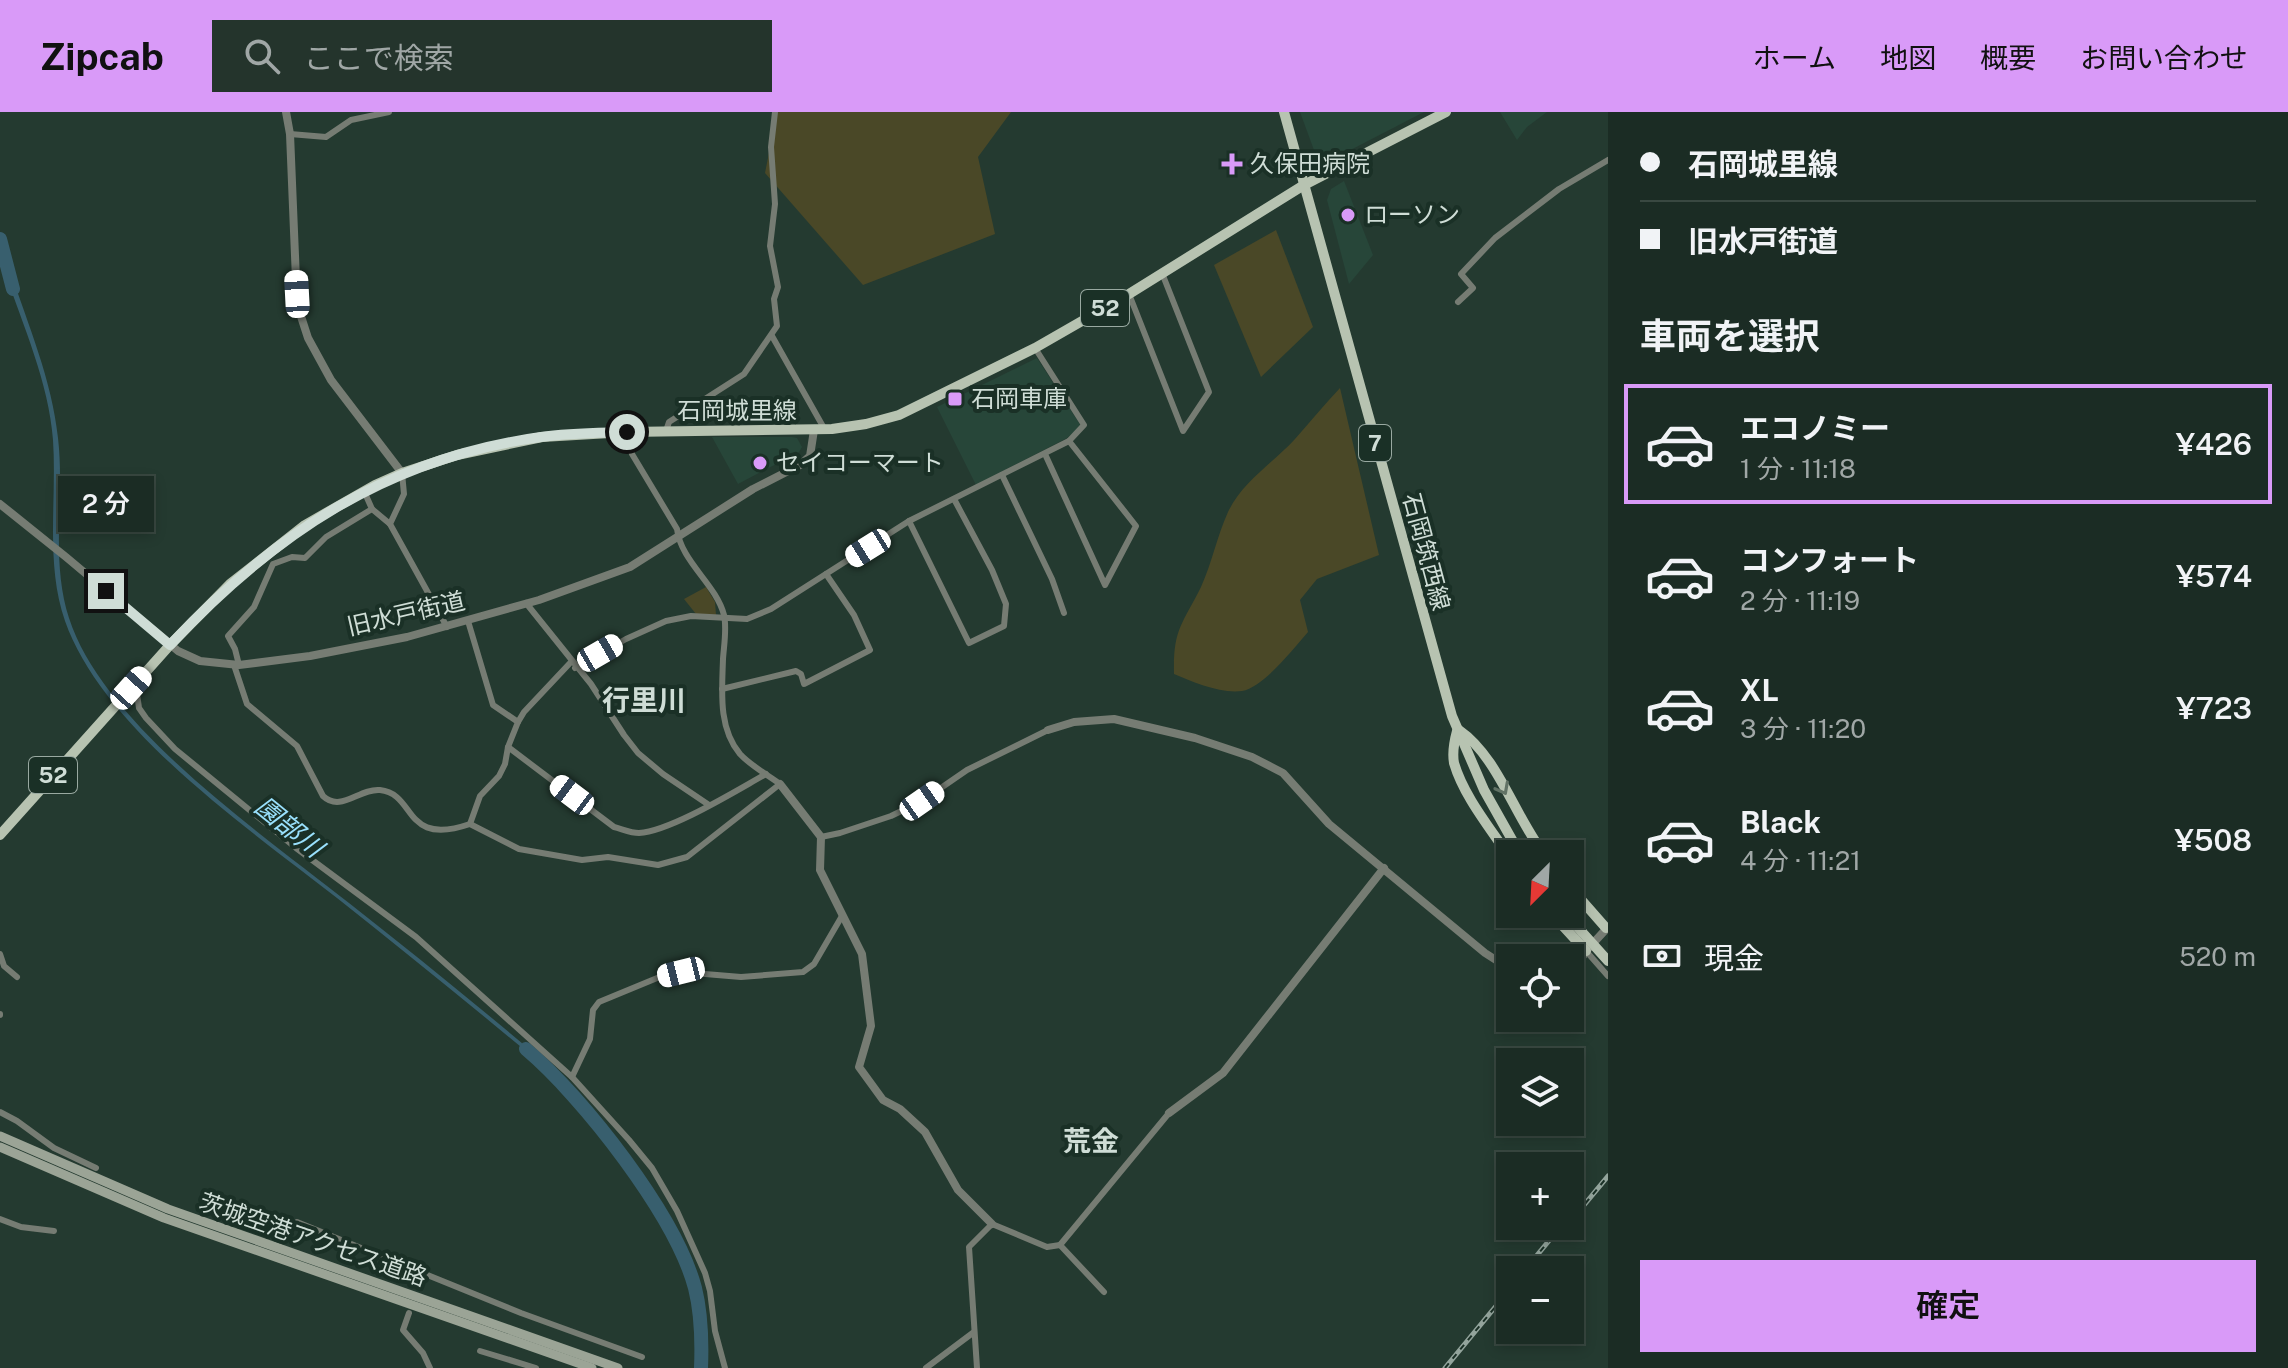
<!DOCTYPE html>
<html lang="ja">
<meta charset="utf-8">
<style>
body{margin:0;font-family:"Public Sans","Noto Sans JP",sans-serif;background:#24342c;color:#f1f3f6;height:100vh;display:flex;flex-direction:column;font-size:30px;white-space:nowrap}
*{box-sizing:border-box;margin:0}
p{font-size:26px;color:#a0a7a6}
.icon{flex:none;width:44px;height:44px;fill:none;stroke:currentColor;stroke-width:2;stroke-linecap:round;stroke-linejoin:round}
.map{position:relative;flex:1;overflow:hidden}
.side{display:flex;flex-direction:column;background:#1b2c24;width:680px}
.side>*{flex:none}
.top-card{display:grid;align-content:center;height:176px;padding:0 32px;background:#1b2c24}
.needle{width:52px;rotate:204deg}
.fabs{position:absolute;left:1496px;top:728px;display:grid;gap:16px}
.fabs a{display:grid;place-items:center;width:88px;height:88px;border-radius:0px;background:#1b2c24;box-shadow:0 4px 12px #0003,0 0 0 2px #394841;font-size:40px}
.end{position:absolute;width:36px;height:36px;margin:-18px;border:10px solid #cfddd6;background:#111;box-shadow:0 0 0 4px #111}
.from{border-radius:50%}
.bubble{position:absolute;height:56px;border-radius:0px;background:#1b2c24;box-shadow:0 4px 12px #0003,0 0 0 2px #394841;font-size:26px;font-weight:600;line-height:56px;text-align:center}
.car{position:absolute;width:24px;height:48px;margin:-24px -12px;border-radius:10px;box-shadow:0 0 6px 2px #0007;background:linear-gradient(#fff 24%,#345 0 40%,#fff 0 76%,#345 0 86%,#fff 0)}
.top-card b{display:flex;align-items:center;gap:28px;height:76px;font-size:30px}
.top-card b+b{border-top:2px solid #394841}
.top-card i{width:20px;height:20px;background:#f1f3f6}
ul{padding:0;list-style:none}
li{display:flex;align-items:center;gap:24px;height:120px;margin:0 16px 12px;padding:0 16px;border:4px solid transparent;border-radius:0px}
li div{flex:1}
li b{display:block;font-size:30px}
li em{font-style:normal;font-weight:600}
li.current{border-color:#d99af8}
li>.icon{width:72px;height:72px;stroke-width:1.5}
h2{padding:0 32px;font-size:36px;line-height:96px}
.pay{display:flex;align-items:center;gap:20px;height:88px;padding:0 32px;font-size:30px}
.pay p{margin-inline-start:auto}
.cta{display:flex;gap:16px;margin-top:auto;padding:16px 32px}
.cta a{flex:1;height:92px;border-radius:0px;background:#d99af8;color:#111;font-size:32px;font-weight:600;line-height:92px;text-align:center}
header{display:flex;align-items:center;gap:48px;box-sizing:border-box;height:112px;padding:0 40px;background:#d99af8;color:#111}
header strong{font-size:38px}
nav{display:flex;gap:44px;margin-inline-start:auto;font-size:28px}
.search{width:560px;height:72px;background:#24342c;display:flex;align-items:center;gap:20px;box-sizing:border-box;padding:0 28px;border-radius:0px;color:#a0a7a6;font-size:30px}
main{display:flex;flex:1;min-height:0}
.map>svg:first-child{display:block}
</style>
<header>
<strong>Zipcab</strong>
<div class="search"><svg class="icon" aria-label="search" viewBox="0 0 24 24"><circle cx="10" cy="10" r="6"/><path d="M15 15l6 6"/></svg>ここで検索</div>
<nav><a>ホーム</a><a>地図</a><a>概要</a><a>お問い合わせ</a></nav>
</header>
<main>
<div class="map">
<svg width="1608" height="1256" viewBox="0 0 1608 1256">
<rect width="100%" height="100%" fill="#243a30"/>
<g fill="#274639">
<path d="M1300,0h124l-89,46 -14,4 -3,-1z"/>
<path d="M1500,0h47l-20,15 -10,13z"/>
<path d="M1344,69l29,74 -24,29 -22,-84 4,-11z"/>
<path d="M1037,246l44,68 -14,12 -91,47 -39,-78z"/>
<path d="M712,325h80l5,1 5,9 -3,5 -61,32z"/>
</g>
<g fill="#4a4827">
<path d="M777,0h234l-33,45 17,77 -132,51 -98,-112z"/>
<path d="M1276,118l37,97 -52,50 -47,-112z"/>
<path d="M1340,276l39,167 -62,24 -17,21 8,32c-15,17 -44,55 -66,59 -21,3 -49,-9 -68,-17 -1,-45 8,-49 27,-87 11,-24 16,-51 27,-75 14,-30 45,-49 67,-73 15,-17 29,-34 45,-51z"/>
<path d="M706,475l9,15 1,13 -20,-1 -12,-15z"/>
</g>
<path fill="#385f6e" d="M10,158c18,55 42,110 48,168 7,60 -8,121 11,180 34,107 193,216 280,285 65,51 129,103 192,156l-2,3c-67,-56 -134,-110 -202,-164 -89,-70 -234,-169 -272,-277 -20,-58 -8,-121 -12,-181 -4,-57 -30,-114 -48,-168z"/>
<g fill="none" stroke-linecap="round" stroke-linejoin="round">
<g stroke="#385f6e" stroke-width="14">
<path d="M0,127l13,50"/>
<path d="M526,937c57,48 150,167 169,239 6,24 7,55 6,80"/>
</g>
<g stroke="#767c73" stroke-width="6">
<path d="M290,22l36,3 25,-17 38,-8"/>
<path d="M1129,182l54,137 26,-39 -47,-119"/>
<path d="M1458,190l15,-14 -12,-14 34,-36 64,-49 49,-29"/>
<path d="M772,224l53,94"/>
<path d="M666,319l3,-9 75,-48 33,-48 -3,-27 4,-12 -8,-41 5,-42 -4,-57 4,-35"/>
<path d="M1045,342l60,131 31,-59 -67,-85"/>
<path d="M402,361l2,21 -14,30 57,103"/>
<path d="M1002,363l50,104 12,34"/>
<path d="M372,397l18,15"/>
<path d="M909,409l60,122 35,-17 2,-22 -14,-34 -38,-71"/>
<path d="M526,491l65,81 33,51 14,18 25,21 46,31"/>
<path d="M468,509l25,84 25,17 -10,25 -3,17 -6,12 -19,20 -10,28"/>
<path d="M234,553l13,39 50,42 26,50c18,17 36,-8 57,-6 37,4 22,57 90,34l49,25 63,11 26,-3 50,8 29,-8 93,-73c-12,-9 -29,-18 -40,-30 -22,-26 -18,-63 -17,-95 1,-14 4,-31 1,-44 -8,-31 -43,-53 -47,-86l-45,-75 -5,-22"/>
<path d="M239,553l-4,-16 -7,-13 26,-29 19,-43 19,-7 13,1 21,-21 46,-28 -8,-18"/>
<path d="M575,556l51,-29 40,-18 25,-5 56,3 24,-10 138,-88 160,-80 15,-16 -49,-77"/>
<path d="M131,576l6,6 2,14 7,10 29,31 121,99 120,89 156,140 57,63 23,28 25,43 28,62 5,18 5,40 10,37"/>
<path d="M722,577l74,-18 5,3 3,10 66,-34 -16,-35 -28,-41"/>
<path d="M518,610l6,-10 47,-50"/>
<path d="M508,635l106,80c8,2 17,6 25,6 32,-2 98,-43 127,-59"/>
<path d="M821,725l19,-4 51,-17 31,-15 45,-31 81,-40"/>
<path d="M1586,839l22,25"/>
<path d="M0,842l4,12 13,11"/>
<path d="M0,902v1"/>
<path d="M572,965l18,-38 3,-29 6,-8 63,-26 19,-4 60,5 62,-5 11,-8 28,-48"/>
<path d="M0,1000l17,9 37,27 42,20"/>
<path d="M0,1107l21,8 33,4"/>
<path d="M297,1110l224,91 121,44"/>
<path d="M1060,1133l44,47"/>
<path d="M419,1175l4,-14"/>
<path d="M409,1201l-6,17 20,23 7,15"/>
<path d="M480,1239l56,17"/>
<path d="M926,1256l48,-36"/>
<path d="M977,1256l-8,-121 23,-23 55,23 13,-2 109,-132"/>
</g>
<g stroke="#767c73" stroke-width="8">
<path d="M286,0l4,22 7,170 11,34 23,42 71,93"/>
<path d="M0,392l66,53 112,94 22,10 39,4 71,-9 97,-19 132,-37 91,-33 123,-78 47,-24 10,-9 4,-26"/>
<path d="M1048,618l26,-8 40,-3 81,19 57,19 31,16 46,51 156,129 25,16"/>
<path d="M780,672l41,53 -1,33 42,84 9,72 -12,41 24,33 17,9 25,23 33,58 34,34"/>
<path d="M1570,864l16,-25 22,-24"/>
<path d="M1169,1001l54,-40 161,-205"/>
</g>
<g stroke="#9ba496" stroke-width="9">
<path d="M0,1024l168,73 450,159"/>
<path d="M0,1035l164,71 428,150"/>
</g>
<g stroke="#b7c3b1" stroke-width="10">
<path d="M1284,0l168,604 32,74 36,64"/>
<path d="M1459,618c39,27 55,85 85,124"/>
<path d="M1457,619c-3,11 -5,21 -3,32 10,34 37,66 56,95"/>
<path d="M0,723l170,-190 60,-61 75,-59 70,-40 27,-12 55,-18 85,-18 85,-5 205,-3 34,-5 33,-9 136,-67 94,-54 175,-109 142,-73"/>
<path d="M1570,775l36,41"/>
<path d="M1552,802l34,37"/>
<path d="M1566,802l16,18"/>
</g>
<defs>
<g id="rail">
<path d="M1570,1110l38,-46"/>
<path d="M1525,1158l36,-44"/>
<path d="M1445,1256l65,-79"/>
</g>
</defs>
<use href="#rail" stroke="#93a49c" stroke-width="5"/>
<use href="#rail" stroke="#1a3026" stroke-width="2" stroke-dasharray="6" stroke-linecap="butt"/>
<path stroke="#b7c3b1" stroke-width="10" d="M1582,820l26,29"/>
</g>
<defs><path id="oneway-chevron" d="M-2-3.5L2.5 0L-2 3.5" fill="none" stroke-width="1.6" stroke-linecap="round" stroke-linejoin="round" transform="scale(2)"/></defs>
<use stroke="#617265" href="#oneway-chevron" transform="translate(1503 677) rotate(62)"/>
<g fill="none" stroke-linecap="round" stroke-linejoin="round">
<path stroke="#cfddd6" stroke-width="10" d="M106,479l64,54c104,-111 217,-187 371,-208 28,-4 57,-4 86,-5"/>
</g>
<g fill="#d99af8" stroke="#1a3026" stroke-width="3">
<path d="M1228 40h8v8h8v8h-8v8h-8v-8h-8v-8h8z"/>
<circle cx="1348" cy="103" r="8"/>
<rect x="947" y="279" width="16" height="16" rx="4"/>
<circle cx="760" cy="351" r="8"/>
</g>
<g text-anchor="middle" stroke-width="8" stroke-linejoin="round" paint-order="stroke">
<g fill="#1a3026" stroke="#99a9a1" stroke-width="2">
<rect x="1081" y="178" width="48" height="36" rx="6"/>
<rect x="1359" y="313" width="32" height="36" rx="6"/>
<rect x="29" y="645" width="48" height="36" rx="6"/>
</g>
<g font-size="22" font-weight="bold" fill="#cfddd6">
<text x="1105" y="204">52</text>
<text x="1375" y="339">7</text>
<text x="53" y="671">52</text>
</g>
<g font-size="24" fill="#cfddd6" stroke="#1a3026" text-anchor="start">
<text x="1250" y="60">久保田病院</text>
<text x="1364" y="111">ローソン</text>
<text x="971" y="295">石岡車庫</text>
<text x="776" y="359">セイコーマート</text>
</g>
<g font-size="24" fill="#cfddd6" stroke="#1a3026">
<text x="737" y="307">石岡城里線</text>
<text transform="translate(1426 440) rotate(75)" y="8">石岡筑西線</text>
<text transform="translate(406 502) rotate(-13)" y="8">旧水戸街道</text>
<text transform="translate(313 1128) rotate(19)" y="8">茨城空港アクセス道路</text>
</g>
<g font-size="26" font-style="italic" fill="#99e0fc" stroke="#1a3026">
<text transform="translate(289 715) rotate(39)" y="9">園部川</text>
</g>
<g font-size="28" font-weight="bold" fill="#cfddd6" stroke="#1a3026">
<text x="644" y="598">行里川</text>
<text x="1091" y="1039">荒金</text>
</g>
</g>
</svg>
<div class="fabs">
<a><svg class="needle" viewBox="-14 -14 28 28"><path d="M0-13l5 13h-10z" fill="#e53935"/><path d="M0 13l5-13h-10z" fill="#a0a7a6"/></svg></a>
<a><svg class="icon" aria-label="locate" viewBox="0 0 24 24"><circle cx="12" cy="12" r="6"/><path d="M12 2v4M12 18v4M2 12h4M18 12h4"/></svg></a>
<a><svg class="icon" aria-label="layers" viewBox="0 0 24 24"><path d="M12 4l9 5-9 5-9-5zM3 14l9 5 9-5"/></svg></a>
<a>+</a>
<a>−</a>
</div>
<i class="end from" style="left:627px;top:320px"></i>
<i class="end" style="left:106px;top:479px"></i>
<div class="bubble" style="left:58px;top:364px;width:96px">2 分</div>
<i class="car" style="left:297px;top:182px;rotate:357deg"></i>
<i class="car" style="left:868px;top:436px;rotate:238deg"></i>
<i class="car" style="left:600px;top:541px;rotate:60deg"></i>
<i class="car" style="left:131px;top:576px;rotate:42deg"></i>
<i class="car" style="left:572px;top:683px;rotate:307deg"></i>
<i class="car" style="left:922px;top:689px;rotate:55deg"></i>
<i class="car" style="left:681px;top:860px;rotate:256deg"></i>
</div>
<section class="side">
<div class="top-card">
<b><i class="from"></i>石岡城里線</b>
<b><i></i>旧水戸街道</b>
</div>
<h2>車両を選択</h2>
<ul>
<li class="current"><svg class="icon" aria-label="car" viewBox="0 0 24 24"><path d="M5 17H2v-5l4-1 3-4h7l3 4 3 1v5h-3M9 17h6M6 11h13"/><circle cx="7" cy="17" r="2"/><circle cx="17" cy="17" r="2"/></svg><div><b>エコノミー</b><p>1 分 · 11:18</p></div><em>¥426</em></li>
<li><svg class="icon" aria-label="car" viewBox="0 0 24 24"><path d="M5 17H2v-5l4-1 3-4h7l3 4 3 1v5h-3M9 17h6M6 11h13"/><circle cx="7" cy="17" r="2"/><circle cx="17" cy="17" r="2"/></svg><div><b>コンフォート</b><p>2 分 · 11:19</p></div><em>¥574</em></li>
<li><svg class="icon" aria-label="car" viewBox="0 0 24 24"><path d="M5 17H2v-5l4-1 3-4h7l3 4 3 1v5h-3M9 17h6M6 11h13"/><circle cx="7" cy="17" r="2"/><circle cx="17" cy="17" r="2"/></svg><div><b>XL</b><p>3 分 · 11:20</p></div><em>¥723</em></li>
<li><svg class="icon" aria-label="car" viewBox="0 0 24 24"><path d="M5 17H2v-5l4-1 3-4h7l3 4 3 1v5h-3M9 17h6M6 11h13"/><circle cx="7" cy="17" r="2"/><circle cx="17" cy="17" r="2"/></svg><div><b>Black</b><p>4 分 · 11:21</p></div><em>¥508</em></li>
</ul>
<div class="pay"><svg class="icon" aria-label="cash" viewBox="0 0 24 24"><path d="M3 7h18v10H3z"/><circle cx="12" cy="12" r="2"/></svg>現金<p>520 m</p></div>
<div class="cta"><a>確定</a></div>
</section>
</main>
